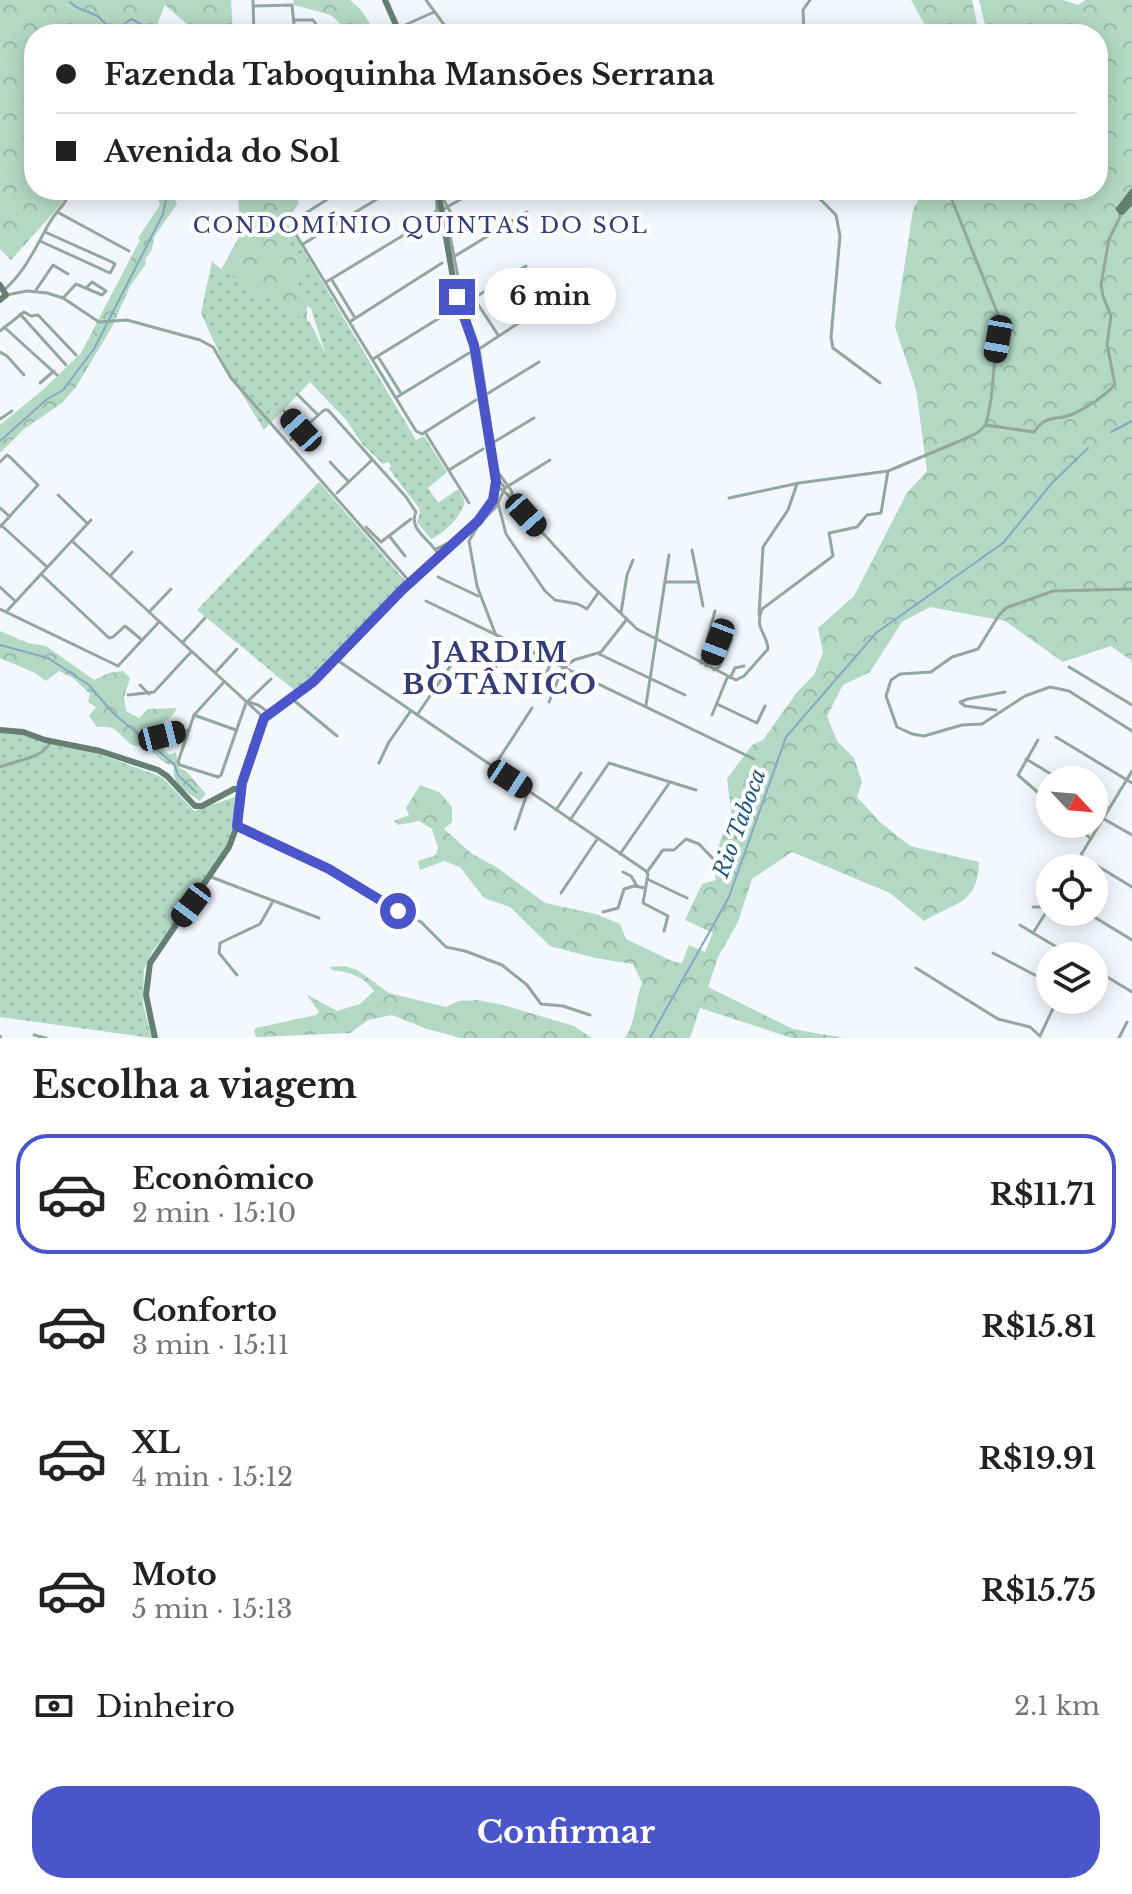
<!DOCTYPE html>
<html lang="pt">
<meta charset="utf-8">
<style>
body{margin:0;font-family:"Libre Baskerville",serif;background:#f2f2f2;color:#222;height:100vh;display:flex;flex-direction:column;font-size:30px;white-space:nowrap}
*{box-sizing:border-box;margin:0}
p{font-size:26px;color:#767676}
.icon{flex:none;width:44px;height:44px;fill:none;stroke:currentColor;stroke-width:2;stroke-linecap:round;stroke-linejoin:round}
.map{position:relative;height:1038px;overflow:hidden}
.details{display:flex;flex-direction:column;background:#fff;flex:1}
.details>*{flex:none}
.guide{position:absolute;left:24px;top:24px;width:1084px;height:176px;border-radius:32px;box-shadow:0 4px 20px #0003;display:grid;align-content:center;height:176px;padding:0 32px;background:#fff}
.needle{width:52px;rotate:116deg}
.controls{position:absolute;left:1036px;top:766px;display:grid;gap:16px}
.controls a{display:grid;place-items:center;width:72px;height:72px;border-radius:50%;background:#fff;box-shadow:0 4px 20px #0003;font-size:40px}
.end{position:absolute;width:36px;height:36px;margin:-18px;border:10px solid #4b55ca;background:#fff;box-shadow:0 0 0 4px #fff}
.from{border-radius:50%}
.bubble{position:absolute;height:56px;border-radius:28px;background:#fff;box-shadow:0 4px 20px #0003;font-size:26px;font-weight:700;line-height:56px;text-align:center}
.car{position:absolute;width:24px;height:48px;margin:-24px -12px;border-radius:10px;box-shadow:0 0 6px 2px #0007;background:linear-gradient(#222 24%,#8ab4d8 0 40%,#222 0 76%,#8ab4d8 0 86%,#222 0)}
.guide b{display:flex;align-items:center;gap:28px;height:76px;font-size:30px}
.guide b+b{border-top:2px solid #e0e0e0}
.guide i{width:20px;height:20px;background:#222}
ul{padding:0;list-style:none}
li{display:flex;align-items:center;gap:24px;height:120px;margin:0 16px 12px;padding:0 16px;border:4px solid transparent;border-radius:32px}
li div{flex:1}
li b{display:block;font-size:30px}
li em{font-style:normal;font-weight:700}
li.selected{border-color:#4b55ca}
li>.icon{width:72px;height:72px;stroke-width:1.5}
h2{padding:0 32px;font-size:36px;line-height:96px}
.pay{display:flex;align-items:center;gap:20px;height:88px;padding:0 32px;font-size:30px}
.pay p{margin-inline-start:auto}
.primary-button{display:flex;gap:16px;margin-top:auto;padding:16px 32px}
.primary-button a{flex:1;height:92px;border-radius:32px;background:#4b55ca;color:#fff;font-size:32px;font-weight:700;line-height:92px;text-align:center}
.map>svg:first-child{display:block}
</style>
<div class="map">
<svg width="1132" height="1038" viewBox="0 0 1132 1038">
<defs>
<pattern id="grass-dots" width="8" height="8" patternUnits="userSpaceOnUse" patternTransform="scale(2)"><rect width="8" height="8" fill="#b3d9c4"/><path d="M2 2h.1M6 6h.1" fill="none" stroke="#99baa8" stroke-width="1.8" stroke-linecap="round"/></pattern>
<pattern id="forest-crowns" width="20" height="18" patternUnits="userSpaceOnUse" patternTransform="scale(2)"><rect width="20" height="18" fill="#b3d9c4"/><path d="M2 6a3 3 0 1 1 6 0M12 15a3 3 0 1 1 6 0" fill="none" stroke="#99baa8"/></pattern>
</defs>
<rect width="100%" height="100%" fill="#f3f7fe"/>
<g fill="url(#grass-dots)">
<path d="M288,224l128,216 8,-4 23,36 -19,16 10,15 20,-14c0,1 6,10 6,11 3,12 -23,36 -33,39l-14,-17 3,-9 -1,-5 -30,-39 2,-3 -3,-4 -5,2 -20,-19 -16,-24 -37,-39 -46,48 -39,-64 -24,-53 11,-52 9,9 89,52 15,31 -14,-45 -4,-2 -10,-22 6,-11 -20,-47z"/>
<path d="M319,482l90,103 -110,109 -102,-84z"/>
<path d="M0,732l21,2 23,9 55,11 55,20 9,4 31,33 41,-14 -1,31 -6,17 -40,61 -36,46 -8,17 -1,35 9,34 -152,-21z"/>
</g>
<g fill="url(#forest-crowns)">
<path d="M0,0h231l2,34h-35l-33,-29 -7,17 3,12h-127v156h40l-63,70 -11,-11z"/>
<path d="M293,0h57l12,11 14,23h-25l-20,-19 -37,-10z"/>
<path d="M911,0h61l7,34h-49z"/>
<path d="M979,0h84l15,5 8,-5h46v661l-21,-15 -48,16 -58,-41 -75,-14 -28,15 -32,50 -27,13 -16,31 10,25 17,17 8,24 -5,15 23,25 30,24 69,16c-1,42 -23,40 -55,59l-34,-28 -98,-41 -40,27 -14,43 -20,35 -10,30 85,42 51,9h-52l-92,-30 -10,30h-65c11,-17 10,-37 17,-55l-9,-19 -38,-6 -45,-12 -40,-39 -26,-9 -24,-31 -16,-6 -24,9 -2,-9 18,-6 2,-7 -6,-19 -13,-8 -21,4 -4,-4 15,-6 -3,-7 14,-23 19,7 13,15v15l-8,7 28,25 26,14 47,35 51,11 24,10 6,15 48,23 8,1 7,-18 16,7 8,-19 -28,-13 17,-36 14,-4 -3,-14 10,-34 10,-7 -6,-46 25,-34 11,-5 34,-48 17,-17 9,-22 -5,-25 36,-32 53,-103 20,-22 -11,-82 -21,-62 18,-117 5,-10 -7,-10h187v-156h-111z"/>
<path d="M155,190l17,2 5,12 -23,33 -2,12 -7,11 1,4 -16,22 -18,41 -36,60 -14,16 -38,26 -24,24v-28l45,-37 36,-35 59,-113 -2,-2 22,-33z"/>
<path d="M238,190h71l-12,9 2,4 -16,23 20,47 -6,11 10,22v15l-86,-51 19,-35z"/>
<path d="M0,631l28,12 18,3 48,34 15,-7 14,-2 7,7 -6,19 2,14 13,7 9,-9 29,-1 -5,8 -16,11 -1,8 4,8 10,12 7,-3 3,16 7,3 20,23 -6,7c-14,-10 -29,-16 -26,-35 -14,-3 -16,-11 -27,-18 -6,-4 -13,0 -18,-5 -14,-13 -12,-17 -32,-16l-8,-11 7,-9 -8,-5 2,-8 -17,-16 -14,-7 -13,10 -11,-8 -35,-15z"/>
<path d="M345,966l12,4 32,23 57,14 13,-6 18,-1 26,5 71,21 18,12h-131l-34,-9 -35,-14 -24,5 -18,13 -94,4 -2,-6 2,-3 60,-13 3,-3 -12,-17 30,16 23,-7 14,-13c-10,-15 -25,-19 -42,-21l-2,-3z"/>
</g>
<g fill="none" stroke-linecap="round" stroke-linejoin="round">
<g stroke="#85a8c3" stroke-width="2">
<path d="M70,2l6,5 22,9 15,16 18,-13 14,7 8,8"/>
<path d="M1111,432l21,-11"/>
<path d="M0,441l46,-41 17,-10 31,-41 69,-135 3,-15 -3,-9"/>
<path d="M0,645l48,13 41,27 24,28 61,51 4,11 18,17"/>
<path d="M650,1038l79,-141 57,-160 90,-104 127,-90 49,-60 36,-35"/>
</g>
<g stroke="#94a79e" stroke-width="3">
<path d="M253,0l1,34"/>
<path d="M426,0l25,34"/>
<path d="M253,6l39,-1 3,29"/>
<path d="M294,20h19l5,7 19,1 2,6"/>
<path d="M405,25l29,-13"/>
<path d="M765,34l20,-4 61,1 8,3"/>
<path d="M804,34l-1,-24 7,-10"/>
<path d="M342,190l-47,30 -3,8 124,203 6,3 54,-34"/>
<path d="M811,190l25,25 4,21 -9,101 2,11 47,35"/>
<path d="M442,197l9,16 -2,17 13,68 6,3 6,-3 24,37"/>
<path d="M819,198l9,-8"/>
<path d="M442,210l35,-20"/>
<path d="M59,213l70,38"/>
<path d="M430,218l7,-8 -1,-17"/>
<path d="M40,241l70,32 5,-9 -3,-2 -67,-30"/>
<path d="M303,244l89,-54"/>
<path d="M455,256l72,-44"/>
<path d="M332,280l23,38"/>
<path d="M326,282l101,-61 15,-6"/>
<path d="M4,290c22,-19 32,-44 46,-68 8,-14 16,-16 20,-32"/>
<path d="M36,290l17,-25 15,9"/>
<path d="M6,295l21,-4 20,2 16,5 36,24 28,-2 73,20 13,7 18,31 179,204"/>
<path d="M63,298l13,-14 26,11 4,-4 -14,-9 -6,6"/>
<path d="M474,298l52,-32"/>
<path d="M20,314l46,51"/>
<path d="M351,321l91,-58"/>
<path d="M4,327l53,48"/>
<path d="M0,331l24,-19 7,4 7,-1 38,40"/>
<path d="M0,352l7,4 17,19"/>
<path d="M379,358l21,34"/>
<path d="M373,359l81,-50"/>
<path d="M40,383l14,-12"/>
<path d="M297,394l21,21"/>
<path d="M487,394l52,-32"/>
<path d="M397,397l72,-44"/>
<path d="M284,411l17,19"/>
<path d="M0,419l12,-8"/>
<path d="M986,425l48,7c12,-18 22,-11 39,-18 15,-7 30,-17 42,-29l-8,-41 4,-28 -8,-20 -2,-11 8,-46 11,-22 -1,-7"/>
<path d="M425,432l44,71"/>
<path d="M291,440l33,-30h4l78,87 10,15c-8,18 14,27 22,42"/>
<path d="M494,442l40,-24"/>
<path d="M0,462l7,-7 3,2 28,28 -38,42"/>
<path d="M330,462l19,20"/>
<path d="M449,470l34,-21"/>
<path d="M495,476l10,12"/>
<path d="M497,486l10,8 77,84 53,51 99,51 8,-4 24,-27c-1,-17 -14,-19 -6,-40l71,-53 -4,-23 28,-6 10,-12 14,-2 7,-42"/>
<path d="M337,493l35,-33"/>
<path d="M58,495l29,28"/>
<path d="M729,498l70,-15 89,-12 67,-28 22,-10 9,-8 5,-25 8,-83 -51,-127"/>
<path d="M514,501l-3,-11 -14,-19 -18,-122 55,-36"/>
<path d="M498,503l8,31 39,57 10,9 23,4 9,5 11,-16"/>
<path d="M0,508l9,8"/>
<path d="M1,525l45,41"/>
<path d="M366,527l15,15 30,-23"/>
<path d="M390,537l15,19"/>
<path d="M72,541l191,176"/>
<path d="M436,549l14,-7"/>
<path d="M692,550l11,56"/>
<path d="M41,574l68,64 4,-1 12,-11 17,14"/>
<path d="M111,575l21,-23"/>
<path d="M438,577l40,19"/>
<path d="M666,582h32"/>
<path d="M0,587l15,14"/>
<path d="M1132,589l-79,2 -47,17 -7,7 -21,34 -26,8 -21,15 -31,2 -9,6 -5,16 11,31 15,7 12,2 38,-11 20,-1 43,-28 25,-9 19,4 63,40"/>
<path d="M426,601l328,158"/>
<path d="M0,609l118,57 41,-44"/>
<path d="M6,612l85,-92"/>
<path d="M149,612l22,-23"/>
<path d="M621,613l6,-38 6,-15"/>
<path d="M759,615l4,-68 25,-37 9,-26"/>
<path d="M495,633l-18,-47 -8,-45 10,-17 17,-17 9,-19 45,-28"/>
<path d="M183,642l22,-24"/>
<path d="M599,654l86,41"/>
<path d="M337,660l309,211 2,3 -5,29 25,13 -4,15"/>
<path d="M701,663l14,-52"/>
<path d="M566,666l8,-6 27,-8 26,-33"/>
<path d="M706,666l5,-6 14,-36"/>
<path d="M1069,667l63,38"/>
<path d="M495,669l12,-30"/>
<path d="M714,670l5,-3 13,-28"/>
<path d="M215,673l22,-24"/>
<path d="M730,678l5,-10 9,-2"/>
<path d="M224,682l-30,33 -16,47 2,3 38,12 3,-2 25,-72 25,-24"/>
<path d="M140,685l9,9"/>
<path d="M567,690l8,-18"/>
<path d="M128,695l26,-3 37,-40"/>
<path d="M537,696l14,-34"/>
<path d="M291,698l46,38"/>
<path d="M248,702l10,3 12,8"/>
<path d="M549,702l14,-35"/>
<path d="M717,704l40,19 8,-17"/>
<path d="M646,705l23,-150"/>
<path d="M996,710l-31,-4 -5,-4 8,-3 37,-7"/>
<path d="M194,715l42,15"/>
<path d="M417,715l45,-66"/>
<path d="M712,715l15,-37"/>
<path d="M162,736l27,-6"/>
<path d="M1056,737l76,46"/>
<path d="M1038,740l-20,35 32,28"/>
<path d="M1026,759l35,21"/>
<path d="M379,763l10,-21 21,-30"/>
<path d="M0,767c17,-7 43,-8 51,-26"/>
<path d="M493,768l39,-60"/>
<path d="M1094,800l15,9"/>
<path d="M556,810l25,-37"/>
<path d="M1104,819l28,16"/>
<path d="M570,820l39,-57 87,27"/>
<path d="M1074,824l17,15"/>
<path d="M237,826l73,33 47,27 27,18 37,18 25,25 19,4 37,14 25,20 14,19 22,2 27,9"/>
<path d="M515,829l13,-38"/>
<path d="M620,854l50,-72"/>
<path d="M1081,856l51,31"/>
<path d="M1073,868l59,-97"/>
<path d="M623,872l8,4 6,10"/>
<path d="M647,872l16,-22h11l12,-11 13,5 19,20"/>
<path d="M211,877l108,41"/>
<path d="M647,879l40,19"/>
<path d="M561,893l37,-55"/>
<path d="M1050,906l-17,27 39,23"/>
<path d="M1033,907h16"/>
<path d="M603,912l15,-4 6,-19 10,-3 11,2"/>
<path d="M1086,912l46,28"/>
<path d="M1020,925l13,8"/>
<path d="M993,953l57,30"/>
<path d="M916,968l82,51 32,8 10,9"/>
<path d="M1094,969l38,23"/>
<path d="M237,975l-18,-22 1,-10 40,-19 12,-21"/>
<path d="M34,1035l12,3"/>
<path d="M0,1036l1,2"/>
<path d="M1040,1036l17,-36"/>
<path d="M1119,1038l8,-16"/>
</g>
<g stroke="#658073" stroke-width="6">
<path d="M385,0l15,34"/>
<path d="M438,190l16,94 21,65 17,118"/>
<path d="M1119,209l13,-17"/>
<path d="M1119,209l3,3 10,-11"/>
<path d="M0,285l6,10 -6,5"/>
<path d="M0,730l23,2 22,8 55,11 58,19 9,6 28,30h7l32,-17h5v4"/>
<path d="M239,789l25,-71 49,-36 89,-92 86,-80 7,-21 -3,-25"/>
<path d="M155,1038l-9,-43 4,-32 79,-116 8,-21 2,-33"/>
</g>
</g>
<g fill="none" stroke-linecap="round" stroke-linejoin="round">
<path stroke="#4b55ca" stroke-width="10" d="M398,911l-69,-42 -92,-43 5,-43 22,-65 49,-36 89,-92 76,-69 15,-21 3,-19 -22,-136 -17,-48"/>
</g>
<g text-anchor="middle" stroke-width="8" stroke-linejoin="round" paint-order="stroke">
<g font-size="22" letter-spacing="2" fill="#343d78" stroke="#fff">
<text x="421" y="233">CONDOMÍNIO QUINTAS DO SOL</text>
</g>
<g font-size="22" font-style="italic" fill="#225a80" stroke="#fff">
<text transform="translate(739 823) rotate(-70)" y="8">Rio Taboca</text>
</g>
<g font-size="28" font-weight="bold" letter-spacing="2" fill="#343d78" stroke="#fff">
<text x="500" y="662">JARDIM<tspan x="500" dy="32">BOTÂNICO</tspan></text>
</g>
</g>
</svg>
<div class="controls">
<a><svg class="needle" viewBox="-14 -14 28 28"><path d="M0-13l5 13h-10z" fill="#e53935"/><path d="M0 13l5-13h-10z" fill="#767676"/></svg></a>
<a><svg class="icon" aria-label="locate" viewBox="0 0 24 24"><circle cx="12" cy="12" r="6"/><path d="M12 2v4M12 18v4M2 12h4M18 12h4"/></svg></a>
<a><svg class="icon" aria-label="layers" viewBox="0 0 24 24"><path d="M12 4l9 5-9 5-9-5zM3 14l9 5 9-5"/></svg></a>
</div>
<i class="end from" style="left:398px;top:911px"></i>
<i class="end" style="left:457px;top:297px"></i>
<div class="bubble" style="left:484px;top:268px;width:132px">6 min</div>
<i class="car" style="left:998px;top:339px;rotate:190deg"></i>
<i class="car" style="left:301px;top:430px;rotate:318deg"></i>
<i class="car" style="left:526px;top:515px;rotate:138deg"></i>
<i class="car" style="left:718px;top:642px;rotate:201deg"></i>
<i class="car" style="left:162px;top:736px;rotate:76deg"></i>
<i class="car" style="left:510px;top:779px;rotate:123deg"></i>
<i class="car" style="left:191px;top:905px;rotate:217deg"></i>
<div class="guide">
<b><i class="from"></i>Fazenda Taboquinha Mansões Serrana</b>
<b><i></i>Avenida do Sol</b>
</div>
</div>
<section class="details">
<h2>Escolha a viagem</h2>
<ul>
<li class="selected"><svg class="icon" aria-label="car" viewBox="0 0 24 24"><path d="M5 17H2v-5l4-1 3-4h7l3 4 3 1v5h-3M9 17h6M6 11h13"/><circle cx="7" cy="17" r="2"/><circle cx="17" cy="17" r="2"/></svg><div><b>Econômico</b><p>2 min · 15:10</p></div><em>R$11.71</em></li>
<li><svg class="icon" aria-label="car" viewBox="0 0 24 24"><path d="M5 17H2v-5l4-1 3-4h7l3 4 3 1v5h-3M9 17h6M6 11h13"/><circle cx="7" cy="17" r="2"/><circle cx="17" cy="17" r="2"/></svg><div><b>Conforto</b><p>3 min · 15:11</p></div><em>R$15.81</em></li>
<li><svg class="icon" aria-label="car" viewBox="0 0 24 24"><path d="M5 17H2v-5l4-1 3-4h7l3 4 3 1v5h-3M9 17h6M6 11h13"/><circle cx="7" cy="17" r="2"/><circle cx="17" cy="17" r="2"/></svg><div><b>XL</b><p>4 min · 15:12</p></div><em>R$19.91</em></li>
<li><svg class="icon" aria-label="car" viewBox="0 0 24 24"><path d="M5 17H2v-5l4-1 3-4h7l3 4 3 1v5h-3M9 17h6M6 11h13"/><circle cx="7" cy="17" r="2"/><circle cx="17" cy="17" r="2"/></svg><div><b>Moto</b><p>5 min · 15:13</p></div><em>R$15.75</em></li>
</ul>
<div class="pay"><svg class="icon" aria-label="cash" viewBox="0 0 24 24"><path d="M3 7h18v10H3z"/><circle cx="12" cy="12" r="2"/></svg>Dinheiro<p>2.1 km</p></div>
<div class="primary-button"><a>Confirmar</a></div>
</section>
